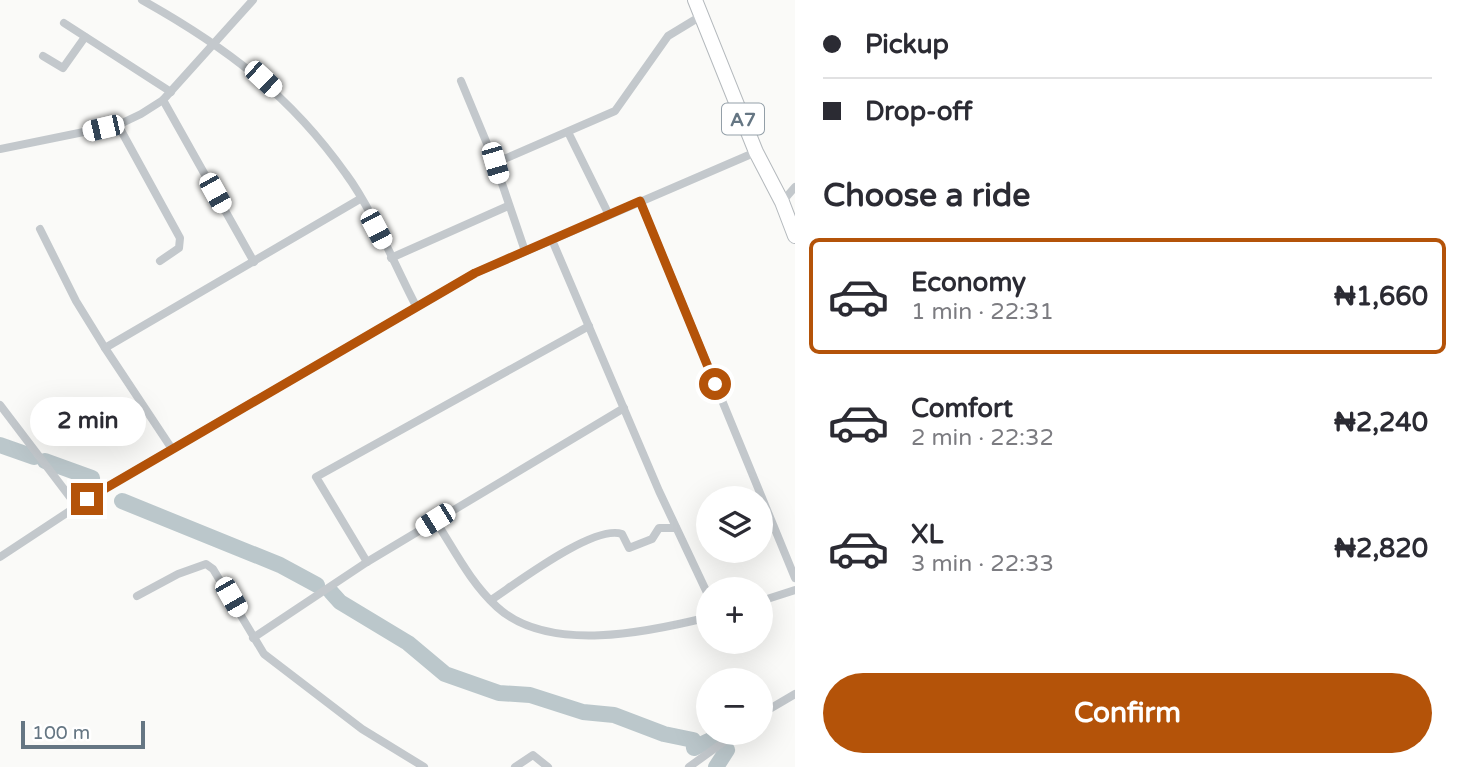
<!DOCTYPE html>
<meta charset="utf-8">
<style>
body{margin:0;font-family:"Varela Round",sans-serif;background:#f2f2f3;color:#2b2b33;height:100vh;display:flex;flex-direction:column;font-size:26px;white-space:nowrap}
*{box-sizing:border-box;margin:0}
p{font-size:23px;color:#7c7c81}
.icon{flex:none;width:38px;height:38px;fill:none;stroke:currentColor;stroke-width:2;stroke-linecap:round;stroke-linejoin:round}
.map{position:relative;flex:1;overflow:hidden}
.details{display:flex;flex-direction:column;background:#fff;width:665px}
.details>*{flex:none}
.guide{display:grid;align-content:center;height:154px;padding:0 28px;background:#fff}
.fabs{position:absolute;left:696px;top:486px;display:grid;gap:14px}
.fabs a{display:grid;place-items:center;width:77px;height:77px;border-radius:50%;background:#fff;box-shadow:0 7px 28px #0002;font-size:35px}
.scale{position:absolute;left:21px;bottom:18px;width:124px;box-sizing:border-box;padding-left:7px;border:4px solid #657683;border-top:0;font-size:19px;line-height:24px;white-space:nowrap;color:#657683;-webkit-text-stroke:5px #fff;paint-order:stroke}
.end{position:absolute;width:32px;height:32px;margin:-16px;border:9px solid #b45309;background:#fff;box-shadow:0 0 0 4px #fff}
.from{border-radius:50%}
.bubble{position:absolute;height:49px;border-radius:24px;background:#fff;box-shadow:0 7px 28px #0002;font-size:23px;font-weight:700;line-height:49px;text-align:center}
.car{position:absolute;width:21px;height:42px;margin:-21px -10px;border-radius:9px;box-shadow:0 0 5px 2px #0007;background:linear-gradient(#fff 24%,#345 0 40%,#fff 0 76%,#345 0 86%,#fff 0)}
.guide b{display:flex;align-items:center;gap:24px;height:66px;font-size:26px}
.guide b+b{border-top:2px solid #e1e1e2}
.guide i{width:18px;height:18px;background:#2b2b33}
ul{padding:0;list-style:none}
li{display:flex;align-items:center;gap:21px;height:116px;margin:0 14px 10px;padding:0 14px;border:4px solid transparent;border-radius:10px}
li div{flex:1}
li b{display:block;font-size:26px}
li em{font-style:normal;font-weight:700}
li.on{border-color:#b45309}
li>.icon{width:63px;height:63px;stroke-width:1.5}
h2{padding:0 28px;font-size:32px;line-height:84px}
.cta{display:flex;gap:14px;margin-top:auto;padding:14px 28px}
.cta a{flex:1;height:80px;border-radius:42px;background:#b45309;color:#fff;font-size:28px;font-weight:700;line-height:80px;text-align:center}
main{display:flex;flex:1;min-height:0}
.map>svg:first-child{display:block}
</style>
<main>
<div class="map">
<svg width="795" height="767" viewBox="0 0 795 767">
<rect width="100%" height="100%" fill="#fafaf8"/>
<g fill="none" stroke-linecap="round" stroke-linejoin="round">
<g stroke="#bbc7cb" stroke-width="16">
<path d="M0,445l34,12"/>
<path d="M45,461l47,17"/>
<path d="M122,501l158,64 37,20"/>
<path d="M331,592l9,10 68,41 37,31 54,19 31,2 53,17 31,3 50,19 29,6 1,8 23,-11 10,13 -11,17"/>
</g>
<defs>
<path id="highway" d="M695,0l61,152 26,50 13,34"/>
</defs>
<use href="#highway" stroke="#b4b9bd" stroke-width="16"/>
<g stroke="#c3c8cc" stroke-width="8">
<path d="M142,0c84,47 148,95 204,174 26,35 49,92 70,132"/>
<path d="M64,23l107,69"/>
<path d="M43,56l20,12 22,-31"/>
<path d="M461,81l34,82 30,88"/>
<path d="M163,100l91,162"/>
<path d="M118,125l62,113 -1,10 -19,13"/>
<path d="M568,132l41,83"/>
<path d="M0,149l118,-24 23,-11 22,-14 90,-100"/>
<path d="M495,163l120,-52 53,-75 33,-20"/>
<path d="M640,201l155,377"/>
<path d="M782,202l13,-15"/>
<path d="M40,229l36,72 29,47 255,-149"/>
<path d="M552,240l107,251 50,106"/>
<path d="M391,258l117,-52"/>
<path d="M105,348l67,101"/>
<path d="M0,405l76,100"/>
<path d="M435,520c20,31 35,62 62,87 51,47 152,25 212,10"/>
<path d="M0,557l97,-64 378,-220 281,-121"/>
<path d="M367,562l-51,-85 273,-151"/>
<path d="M137,596l41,-22 28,-10 7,5 51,85 98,75 62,38"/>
<path d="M491,600c26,-17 103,-76 131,-66l7,14 23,-9 7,-11h17"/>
<path d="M761,601l34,-11"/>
<path d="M253,638l114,-76 257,-154"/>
<path d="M761,714l34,-20"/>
<path d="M515,767l18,-12 15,12"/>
<path d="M689,767l47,-34"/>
</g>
<use href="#highway" stroke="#fff" stroke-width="14"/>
</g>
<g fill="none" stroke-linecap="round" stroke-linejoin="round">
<path stroke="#b45309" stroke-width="9" d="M87,499l388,-226 165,-72 75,183"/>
</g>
<g text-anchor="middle" stroke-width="7" stroke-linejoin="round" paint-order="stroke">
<rect fill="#fff" stroke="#939fa8" stroke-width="2" x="722" y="103.5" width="42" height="31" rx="5"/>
<g font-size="19" font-weight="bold" fill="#657683">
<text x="743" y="126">A7</text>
</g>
</g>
</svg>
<div class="fabs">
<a><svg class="icon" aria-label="layers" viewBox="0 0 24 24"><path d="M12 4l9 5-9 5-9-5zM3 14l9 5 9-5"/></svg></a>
<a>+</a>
<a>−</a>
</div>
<div class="scale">100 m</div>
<i class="end from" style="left:715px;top:384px"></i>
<i class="end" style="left:87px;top:499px"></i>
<div class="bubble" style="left:30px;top:397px;width:116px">2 min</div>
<i class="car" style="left:263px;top:79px;rotate:133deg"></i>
<i class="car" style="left:103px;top:128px;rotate:257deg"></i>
<i class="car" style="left:495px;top:163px;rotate:164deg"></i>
<i class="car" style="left:215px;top:193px;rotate:151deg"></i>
<i class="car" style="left:376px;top:229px;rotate:152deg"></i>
<i class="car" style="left:435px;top:520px;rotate:238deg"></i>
<i class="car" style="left:231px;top:597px;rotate:150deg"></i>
</div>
<section class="details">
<div class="guide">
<b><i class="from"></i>Pickup</b>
<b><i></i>Drop-off</b>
</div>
<h2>Choose a ride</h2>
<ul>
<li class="on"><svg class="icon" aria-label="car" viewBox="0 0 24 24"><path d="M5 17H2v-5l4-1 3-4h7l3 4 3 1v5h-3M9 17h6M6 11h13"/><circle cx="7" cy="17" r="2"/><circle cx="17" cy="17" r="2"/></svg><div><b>Economy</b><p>1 min · 22:31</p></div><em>₦1,660</em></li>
<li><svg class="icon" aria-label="car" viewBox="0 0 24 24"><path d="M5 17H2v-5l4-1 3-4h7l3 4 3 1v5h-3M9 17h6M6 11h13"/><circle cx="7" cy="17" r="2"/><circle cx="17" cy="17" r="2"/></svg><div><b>Comfort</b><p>2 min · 22:32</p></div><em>₦2,240</em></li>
<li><svg class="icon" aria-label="car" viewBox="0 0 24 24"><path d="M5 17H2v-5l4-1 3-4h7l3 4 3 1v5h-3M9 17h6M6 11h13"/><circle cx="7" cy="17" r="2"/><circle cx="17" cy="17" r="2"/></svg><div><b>XL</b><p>3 min · 22:33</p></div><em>₦2,820</em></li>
</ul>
<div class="cta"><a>Confirm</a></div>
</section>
</main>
